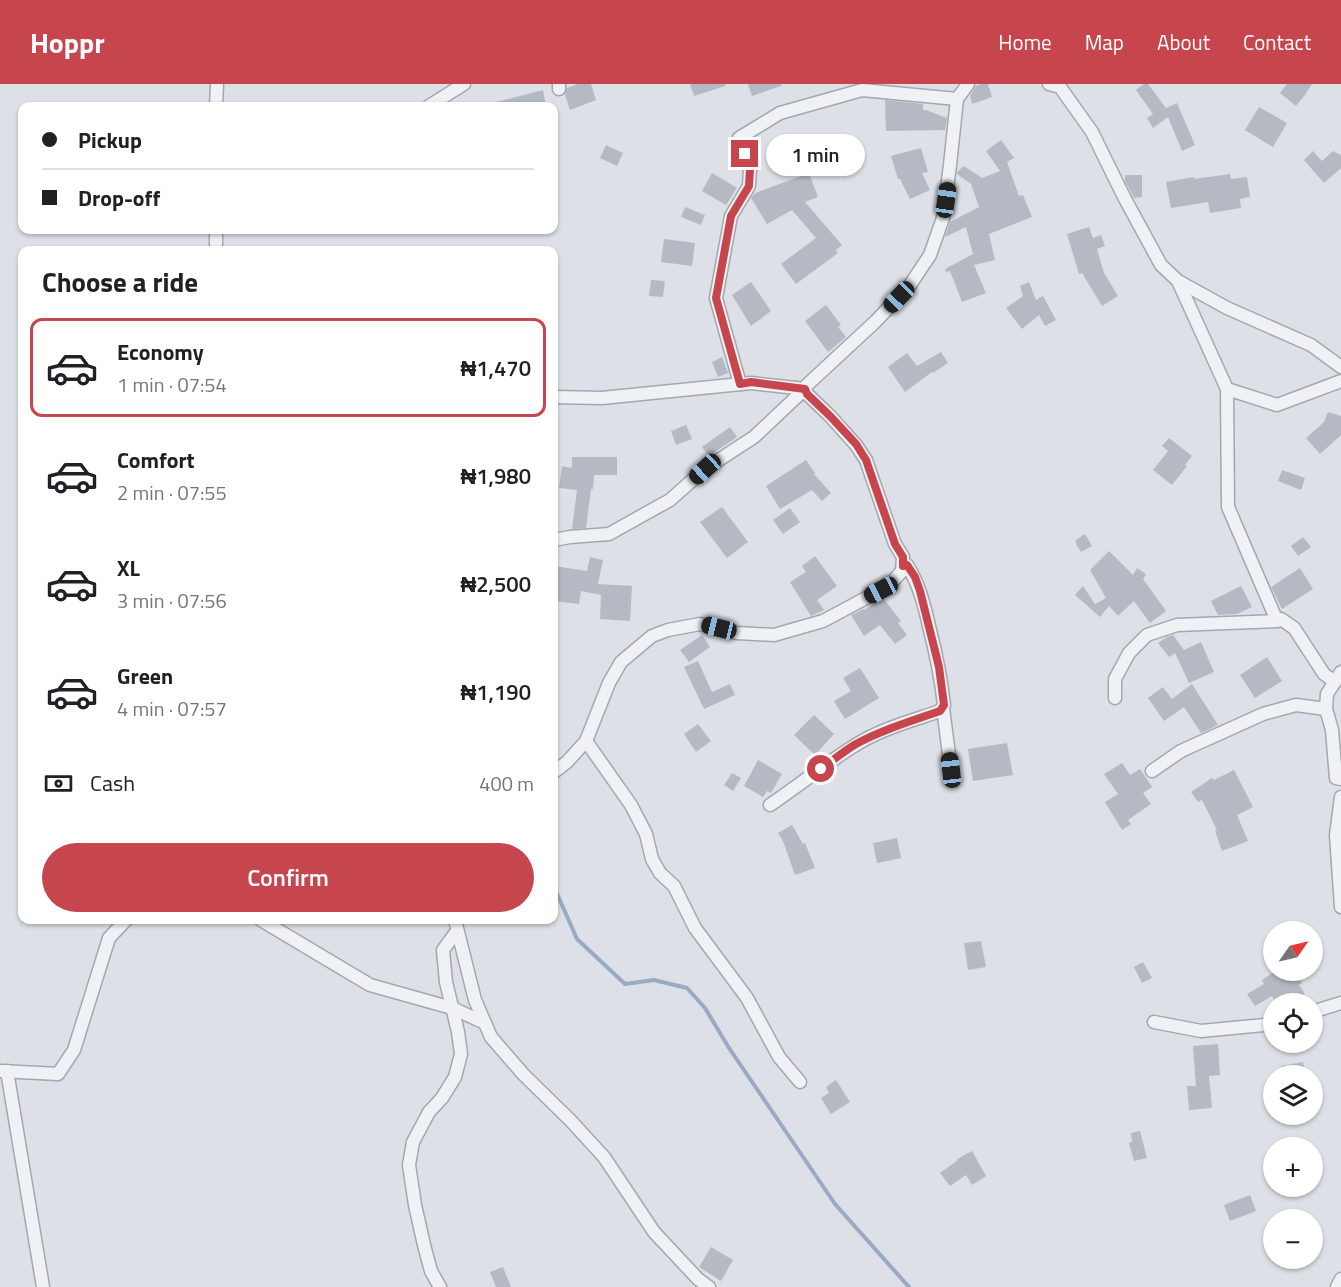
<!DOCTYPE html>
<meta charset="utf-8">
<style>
body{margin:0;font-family:"Titillium Web",sans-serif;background:#f6f6f6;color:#202124;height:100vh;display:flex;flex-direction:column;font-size:22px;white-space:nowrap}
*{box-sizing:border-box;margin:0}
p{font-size:20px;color:#757577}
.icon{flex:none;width:33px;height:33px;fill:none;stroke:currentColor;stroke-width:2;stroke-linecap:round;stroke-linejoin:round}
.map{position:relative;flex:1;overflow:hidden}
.drawer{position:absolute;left:18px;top:162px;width:540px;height:678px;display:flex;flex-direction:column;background:#fff;border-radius:12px;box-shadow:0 2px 4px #0004}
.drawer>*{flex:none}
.banner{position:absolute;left:18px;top:18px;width:540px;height:132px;border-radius:12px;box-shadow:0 2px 4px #0004;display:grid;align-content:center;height:132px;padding:0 24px;background:#fff}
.needle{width:39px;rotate:56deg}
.controls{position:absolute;left:1263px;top:837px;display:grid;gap:12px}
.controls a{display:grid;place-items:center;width:60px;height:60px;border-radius:50%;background:#fff;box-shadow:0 2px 4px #0004;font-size:30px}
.end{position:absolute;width:27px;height:27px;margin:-14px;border:8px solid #c7464e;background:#fff;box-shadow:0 0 0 3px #fff}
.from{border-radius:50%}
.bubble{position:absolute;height:42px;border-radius:21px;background:#fff;box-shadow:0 2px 4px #0004;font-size:20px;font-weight:600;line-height:42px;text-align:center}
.car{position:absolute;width:18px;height:36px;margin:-18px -9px;border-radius:8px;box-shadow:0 0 4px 2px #0007;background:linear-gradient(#222 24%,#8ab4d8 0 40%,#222 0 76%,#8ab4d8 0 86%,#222 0)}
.banner b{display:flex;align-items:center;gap:21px;height:57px;font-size:22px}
.banner b+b{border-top:2px solid #e0e0e0}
.banner i{width:15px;height:15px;background:#202124}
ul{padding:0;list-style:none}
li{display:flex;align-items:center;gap:18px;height:99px;margin:0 12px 9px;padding:0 12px;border:3px solid transparent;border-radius:12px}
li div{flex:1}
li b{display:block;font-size:22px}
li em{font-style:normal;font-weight:600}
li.active{border-color:#c7464e}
li>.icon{width:54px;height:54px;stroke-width:1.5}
h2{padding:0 24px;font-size:27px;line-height:72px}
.pay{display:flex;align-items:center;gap:15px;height:66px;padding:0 24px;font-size:22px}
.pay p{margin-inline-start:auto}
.button{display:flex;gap:12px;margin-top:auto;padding:12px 24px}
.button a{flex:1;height:69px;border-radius:36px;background:#c7464e;color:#fff;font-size:24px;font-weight:600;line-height:69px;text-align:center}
header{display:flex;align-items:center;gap:36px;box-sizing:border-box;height:84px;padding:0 30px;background:#c7464e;color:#fff}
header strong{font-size:28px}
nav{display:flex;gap:33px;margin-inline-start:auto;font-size:21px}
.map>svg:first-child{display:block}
</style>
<header>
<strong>Hoppr</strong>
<nav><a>Home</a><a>Map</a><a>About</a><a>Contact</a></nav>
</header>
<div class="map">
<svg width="1341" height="1203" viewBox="0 0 1341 1203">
<rect width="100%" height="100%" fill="#dde0e6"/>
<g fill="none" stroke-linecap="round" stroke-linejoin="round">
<path stroke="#99aac5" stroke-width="4" d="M554,803l23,52 48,45 29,-4 33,8 18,20 24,40 106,156 74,83"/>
</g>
<g fill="#b5b9c3">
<path d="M578,0h13l5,16 -26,10 -5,-15 2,-7z"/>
<path d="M690,0h35v2l-31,10z"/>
<path d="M748,0h33v2l-29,10z"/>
<path d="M981,0h7l4,13 -20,7 -2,-8 6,-10z"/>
<path d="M1144,0h4l18,24 11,-5 18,42 -13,6 -14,-34 -15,11 -6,-10 6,-4 -17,-24z"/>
<path d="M1287,0h25l-7,11 -9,11 -16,-13z"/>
<path d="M543,6l3,16h-54v-3z"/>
<path d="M885,16l38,4v6h3l21,8 -2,12 -59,1z"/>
<path d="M1259,23l28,16 -14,24 -28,-17z"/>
<path d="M1001,56l13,18 -7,4 12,34 4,-1 9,22 -43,17 6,26 -21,5 12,28 -24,9 -12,-31 -4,1 -1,-3 28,-15 -7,-27 -21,10 5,-15 29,-15 -8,-23 -14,-10 1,-3 6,-5 18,12 18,-7 -14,-20z"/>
<path d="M606,61l17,8 -6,13 -17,-8z"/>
<path d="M921,64l7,24 -6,1 8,17 -20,9 -10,-20h-2l-7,-23z"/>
<path d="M1313,67l9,10 11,-10 8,4v13l-17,15 -20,-23z"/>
<path d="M712,89l25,15 -11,17 -24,-14z"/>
<path d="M809,89l9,24 -13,5 37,43 -6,5 2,3 -42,31 -15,-20 35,-26 -24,-28 -25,14 -16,-26 3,-4 4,-2z"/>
<path d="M1230,90l1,5 16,-2 3,20 -10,2 1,9 -31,5 -2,-11 -37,6 -5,-26 28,-5v2z"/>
<path d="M1125,91h17v22l-8,1 -9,-17z"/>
<path d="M685,123l20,8 -4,10 -20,-8z"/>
<path d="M1089,143l4,11 8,-3 4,11 -8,3 7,24 14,23 -16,10 -20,-33 -3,1 -12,-40z"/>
<path d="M664,155l31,4 -3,23 -31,-4z"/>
<path d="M651,196l14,1 -2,16 -14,-1z"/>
<path d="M751,198l20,29 -20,15 -19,-31z"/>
<path d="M1029,198l7,18 7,-4 13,24 -11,6 -6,-11 -17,14 -16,-21 17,-12 -3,-10z"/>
<path d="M826,221l15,20 -3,2 8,10 -18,15 -23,-31z"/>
<path d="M941,268l7,11 -15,10 -1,-1 -27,20 -17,-25 19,-14 10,13z"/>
<path d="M722,273l6,16 -10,4 -6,-15z"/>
<path d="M1328,328l13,4v19l-21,19 -14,-16 18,-16z"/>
<path d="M686,341l6,14 -16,6 -5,-14z"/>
<path d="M730,343l7,10 -28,19 -7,-9z"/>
<path d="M1169,354l23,18 -7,9 2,1 -15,19 -19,-15 15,-19 -6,-5z"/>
<path d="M572,373h45v18h-23l-1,14h-2l-5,39 -14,1 5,-39 -18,-2 3,-22 10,2z"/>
<path d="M806,376l9,13 -1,1 17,19 -9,8 -10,-11 -32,19 -14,-23z"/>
<path d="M1282,386l23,8 -4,12 -23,-9z"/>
<path d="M722,423l26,35 -21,16 -27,-36z"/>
<path d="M790,424l10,14 -17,12 -10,-14z"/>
<path d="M1085,450l7,12 -11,6 -5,-8v-4z"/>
<path d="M1303,453l8,10 -13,9 -7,-10z"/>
<path d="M1109,467l24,24 4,-7 9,6 -3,5 23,32 -16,12 -16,-22 -16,15 -9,-10 -9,11 -25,-22 8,-9 12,18 11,-6 -16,-28z"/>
<path d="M815,472l22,30 -20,14 7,10 -13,6 -21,-34 16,-10 -4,-6z"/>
<path d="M590,473l13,3 -5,24 34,2 -2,35 -30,-2 1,-24 -20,-4 -2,13 -25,-3v-35l33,5z"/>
<path d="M1300,484l13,21 -31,20 -11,-22z"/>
<path d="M1241,502l11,21 -15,7 -19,1 -7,-14z"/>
<path d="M883,514l18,23 -3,2 9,12 -12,9 -15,-19 -16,11 -13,-21 13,-6v1z"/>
<path d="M702,551l8,12 -21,15 -9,-12z"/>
<path d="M1173,551l11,15 17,-8 13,30 -25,11 -14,-30 -6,4 -11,-14 9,-6z"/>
<path d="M1267,573l15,24 -27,17 -15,-23z"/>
<path d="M698,577l14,31 18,-8 5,11 -31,14 -20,-42z"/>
<path d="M860,584l19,30 -34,21 -11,-18 17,-10 -8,-13z"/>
<path d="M1192,600l26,41 -17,8 -17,-26 -20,14 -16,-23 15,-11 9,12z"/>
<path d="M814,631l20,19 -19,21 -21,-20z"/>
<path d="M698,640l13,17 -15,11 -12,-18z"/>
<path d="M1007,659l6,32 -40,6 -5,-32z"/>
<path d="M758,676l24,14 -11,19 -4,-2 -4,6 -19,-11z"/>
<path d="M1122,679l8,12 10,-6 12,18 -9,6 8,11 -23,16 3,4 -9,6 -17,-28 13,-8 -14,-20z"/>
<path d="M1234,686l19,37 -16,8 11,26 -26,10 -7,-20 2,-1 -15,-30 -4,2 -7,-10 21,-14 2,2z"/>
<path d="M732,689l9,5 -8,13 -9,-6z"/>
<path d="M792,741l11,19 2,-1 10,25 -20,7 -12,-34 -5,-8z"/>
<path d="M897,754l4,20 -24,5 -4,-20z"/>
<path d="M981,857l5,26 -18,3 -4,-27z"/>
<path d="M1143,878l9,16 -10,5 -8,-16z"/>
<path d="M1277,886h17l8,13 -3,2 6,9 -15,10h-13l-5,-8 -17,10 -8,-12 17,-10 -2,-4z"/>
<path d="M1218,960l2,31 -11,1 3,32 -23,2 -2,-24h9l-3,-40z"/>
<path d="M1303,978l3,14h-23l-2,-10z"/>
<path d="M836,996l14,22 -19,12 -10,-16 8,-5 -3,-6z"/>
<path d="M1140,1047l7,27 -13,3 -5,-18 3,-1 -1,-9z"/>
<path d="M972,1067l14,25 -14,9 -6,-10 -16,11 -10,-13 18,-13 -1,-1z"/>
<path d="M1250,1111l6,16 -26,10 -6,-16z"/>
<path d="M711,1163l22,13 -12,21 -22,-14z"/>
<path d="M503,1183l8,20h-15l-6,-15z"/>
</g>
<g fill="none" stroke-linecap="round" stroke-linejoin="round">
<defs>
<g id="street">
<path d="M559,0v5"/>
<path d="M1049,0l11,3 32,45 32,65 37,68 17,16 49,27 84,37 30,22"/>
<path d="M216,22l1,-22"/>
<path d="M429,22l35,-22"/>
<path d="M216,146v20"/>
<path d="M1178,197l49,108 1,118 49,114"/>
<path d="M740,300l-24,-86 15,-82 18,-30 1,-17 -11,-31 41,-25 82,-23 95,9"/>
<path d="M1227,305l50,16 64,-24"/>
<path d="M554,313l48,1 149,-15 54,6"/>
<path d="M554,456l16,-3 39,-3 61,-34 35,-31 49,-32 51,-48"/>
<path d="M1341,588l-14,22 -1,15 6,21 4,48 5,1"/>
<path d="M1115,614v-19l14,-26 18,-18 30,-10 100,-4 4,-2 13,9 30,46 11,8"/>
<path d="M943,624l8,62"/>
<path d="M586,657l45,64 15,29 6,25 8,14 14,13 21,42 52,70 32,59 21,25"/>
<path d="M1152,687l29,-20 82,-37 33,-9 30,4"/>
<path d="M554,688l13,-10 19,-21 23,-58 12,-21 31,-26 16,-6 32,-6 37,9 37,2 49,-14 58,-31 12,-9 9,-10 1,-14 -8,-13 -29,-84 -10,-15 -26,-29 -23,-22 -2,-5 2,-4 69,-64 34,-36 20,-30 13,-37 7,-53 7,-66 11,-15"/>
<path d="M1341,713l-5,38 5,72"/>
<path d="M770,721c28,-19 55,-41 84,-59 26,-17 57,-25 86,-35l4,-6c-3,-27 -8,-52 -15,-79 -5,-22 -10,-42 -22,-61l-4,1"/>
<path d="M261,836l109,65 82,23 33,15"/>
<path d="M455,836l20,80 16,37 32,37 48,47 33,36 50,75 44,47 11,8"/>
<path d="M1312,928l29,-9"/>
<path d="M1154,938l47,9 73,-7"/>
<path d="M0,987l58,3 16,-24 35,-112 17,-18"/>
<path d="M7,987l36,216"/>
<path d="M440,1203l-9,-16 -7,-26 -9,-40 -6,-40 4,-23 16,-30 13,-14 13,-21 6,-23 -3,-22 -12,-50 -3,-32 14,-19"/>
<path d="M1337,1203l4,-8"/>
</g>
</defs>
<use href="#street" stroke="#a3a7b0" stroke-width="15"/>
<use href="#street" stroke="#eff1f5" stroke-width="12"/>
</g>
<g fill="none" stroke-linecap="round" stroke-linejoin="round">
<path stroke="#c7464e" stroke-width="8" d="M745,70l5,15 -1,17 -18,30 -15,82 24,86 11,-2 54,7 2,5 23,22 26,28 10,16 29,84 8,13v9l4,-1 8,12 5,14 19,76 5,38 -4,6c-29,10 -58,19 -84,33 -12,7 -24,17 -35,25"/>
</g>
</svg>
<div class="controls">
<a><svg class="needle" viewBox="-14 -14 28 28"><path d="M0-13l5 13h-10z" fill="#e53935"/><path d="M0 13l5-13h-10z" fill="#757577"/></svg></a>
<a><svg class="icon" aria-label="locate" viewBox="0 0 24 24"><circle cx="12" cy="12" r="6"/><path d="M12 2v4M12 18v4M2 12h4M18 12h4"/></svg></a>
<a><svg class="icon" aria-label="layers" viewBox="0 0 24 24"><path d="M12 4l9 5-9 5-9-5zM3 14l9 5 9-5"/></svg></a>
<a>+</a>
<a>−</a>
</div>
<i class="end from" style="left:821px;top:685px"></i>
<i class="end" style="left:745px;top:70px"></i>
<div class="bubble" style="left:766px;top:50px;width:99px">1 min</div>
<i class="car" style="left:946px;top:116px;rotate:8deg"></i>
<i class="car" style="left:899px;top:213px;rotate:224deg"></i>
<i class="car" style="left:705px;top:385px;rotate:228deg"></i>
<i class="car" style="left:881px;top:506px;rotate:242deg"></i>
<i class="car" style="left:719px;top:544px;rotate:284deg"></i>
<i class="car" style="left:951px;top:686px;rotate:353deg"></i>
<div class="banner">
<b><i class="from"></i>Pickup</b>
<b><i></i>Drop-off</b>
</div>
<section class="drawer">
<h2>Choose a ride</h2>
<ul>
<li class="active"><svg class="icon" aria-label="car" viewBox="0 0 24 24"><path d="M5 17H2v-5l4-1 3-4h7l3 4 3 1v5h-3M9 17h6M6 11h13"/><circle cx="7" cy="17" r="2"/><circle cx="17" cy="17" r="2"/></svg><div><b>Economy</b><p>1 min · 07:54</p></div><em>₦1,470</em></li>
<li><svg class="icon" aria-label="car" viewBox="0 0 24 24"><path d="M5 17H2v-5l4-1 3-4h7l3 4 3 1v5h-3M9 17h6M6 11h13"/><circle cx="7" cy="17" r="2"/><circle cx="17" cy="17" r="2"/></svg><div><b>Comfort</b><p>2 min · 07:55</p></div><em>₦1,980</em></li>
<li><svg class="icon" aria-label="car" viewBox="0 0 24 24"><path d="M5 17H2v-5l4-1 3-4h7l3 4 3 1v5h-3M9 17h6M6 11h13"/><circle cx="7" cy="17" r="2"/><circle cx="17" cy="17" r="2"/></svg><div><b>XL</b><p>3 min · 07:56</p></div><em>₦2,500</em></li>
<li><svg class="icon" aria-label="car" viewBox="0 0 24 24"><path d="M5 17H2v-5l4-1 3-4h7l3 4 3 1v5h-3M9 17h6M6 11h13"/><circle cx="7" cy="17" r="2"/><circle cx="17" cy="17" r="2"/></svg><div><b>Green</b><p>4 min · 07:57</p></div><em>₦1,190</em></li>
</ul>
<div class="pay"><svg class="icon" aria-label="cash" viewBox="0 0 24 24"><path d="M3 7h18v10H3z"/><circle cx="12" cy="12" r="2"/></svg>Cash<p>400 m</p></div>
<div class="button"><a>Confirm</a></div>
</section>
</div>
